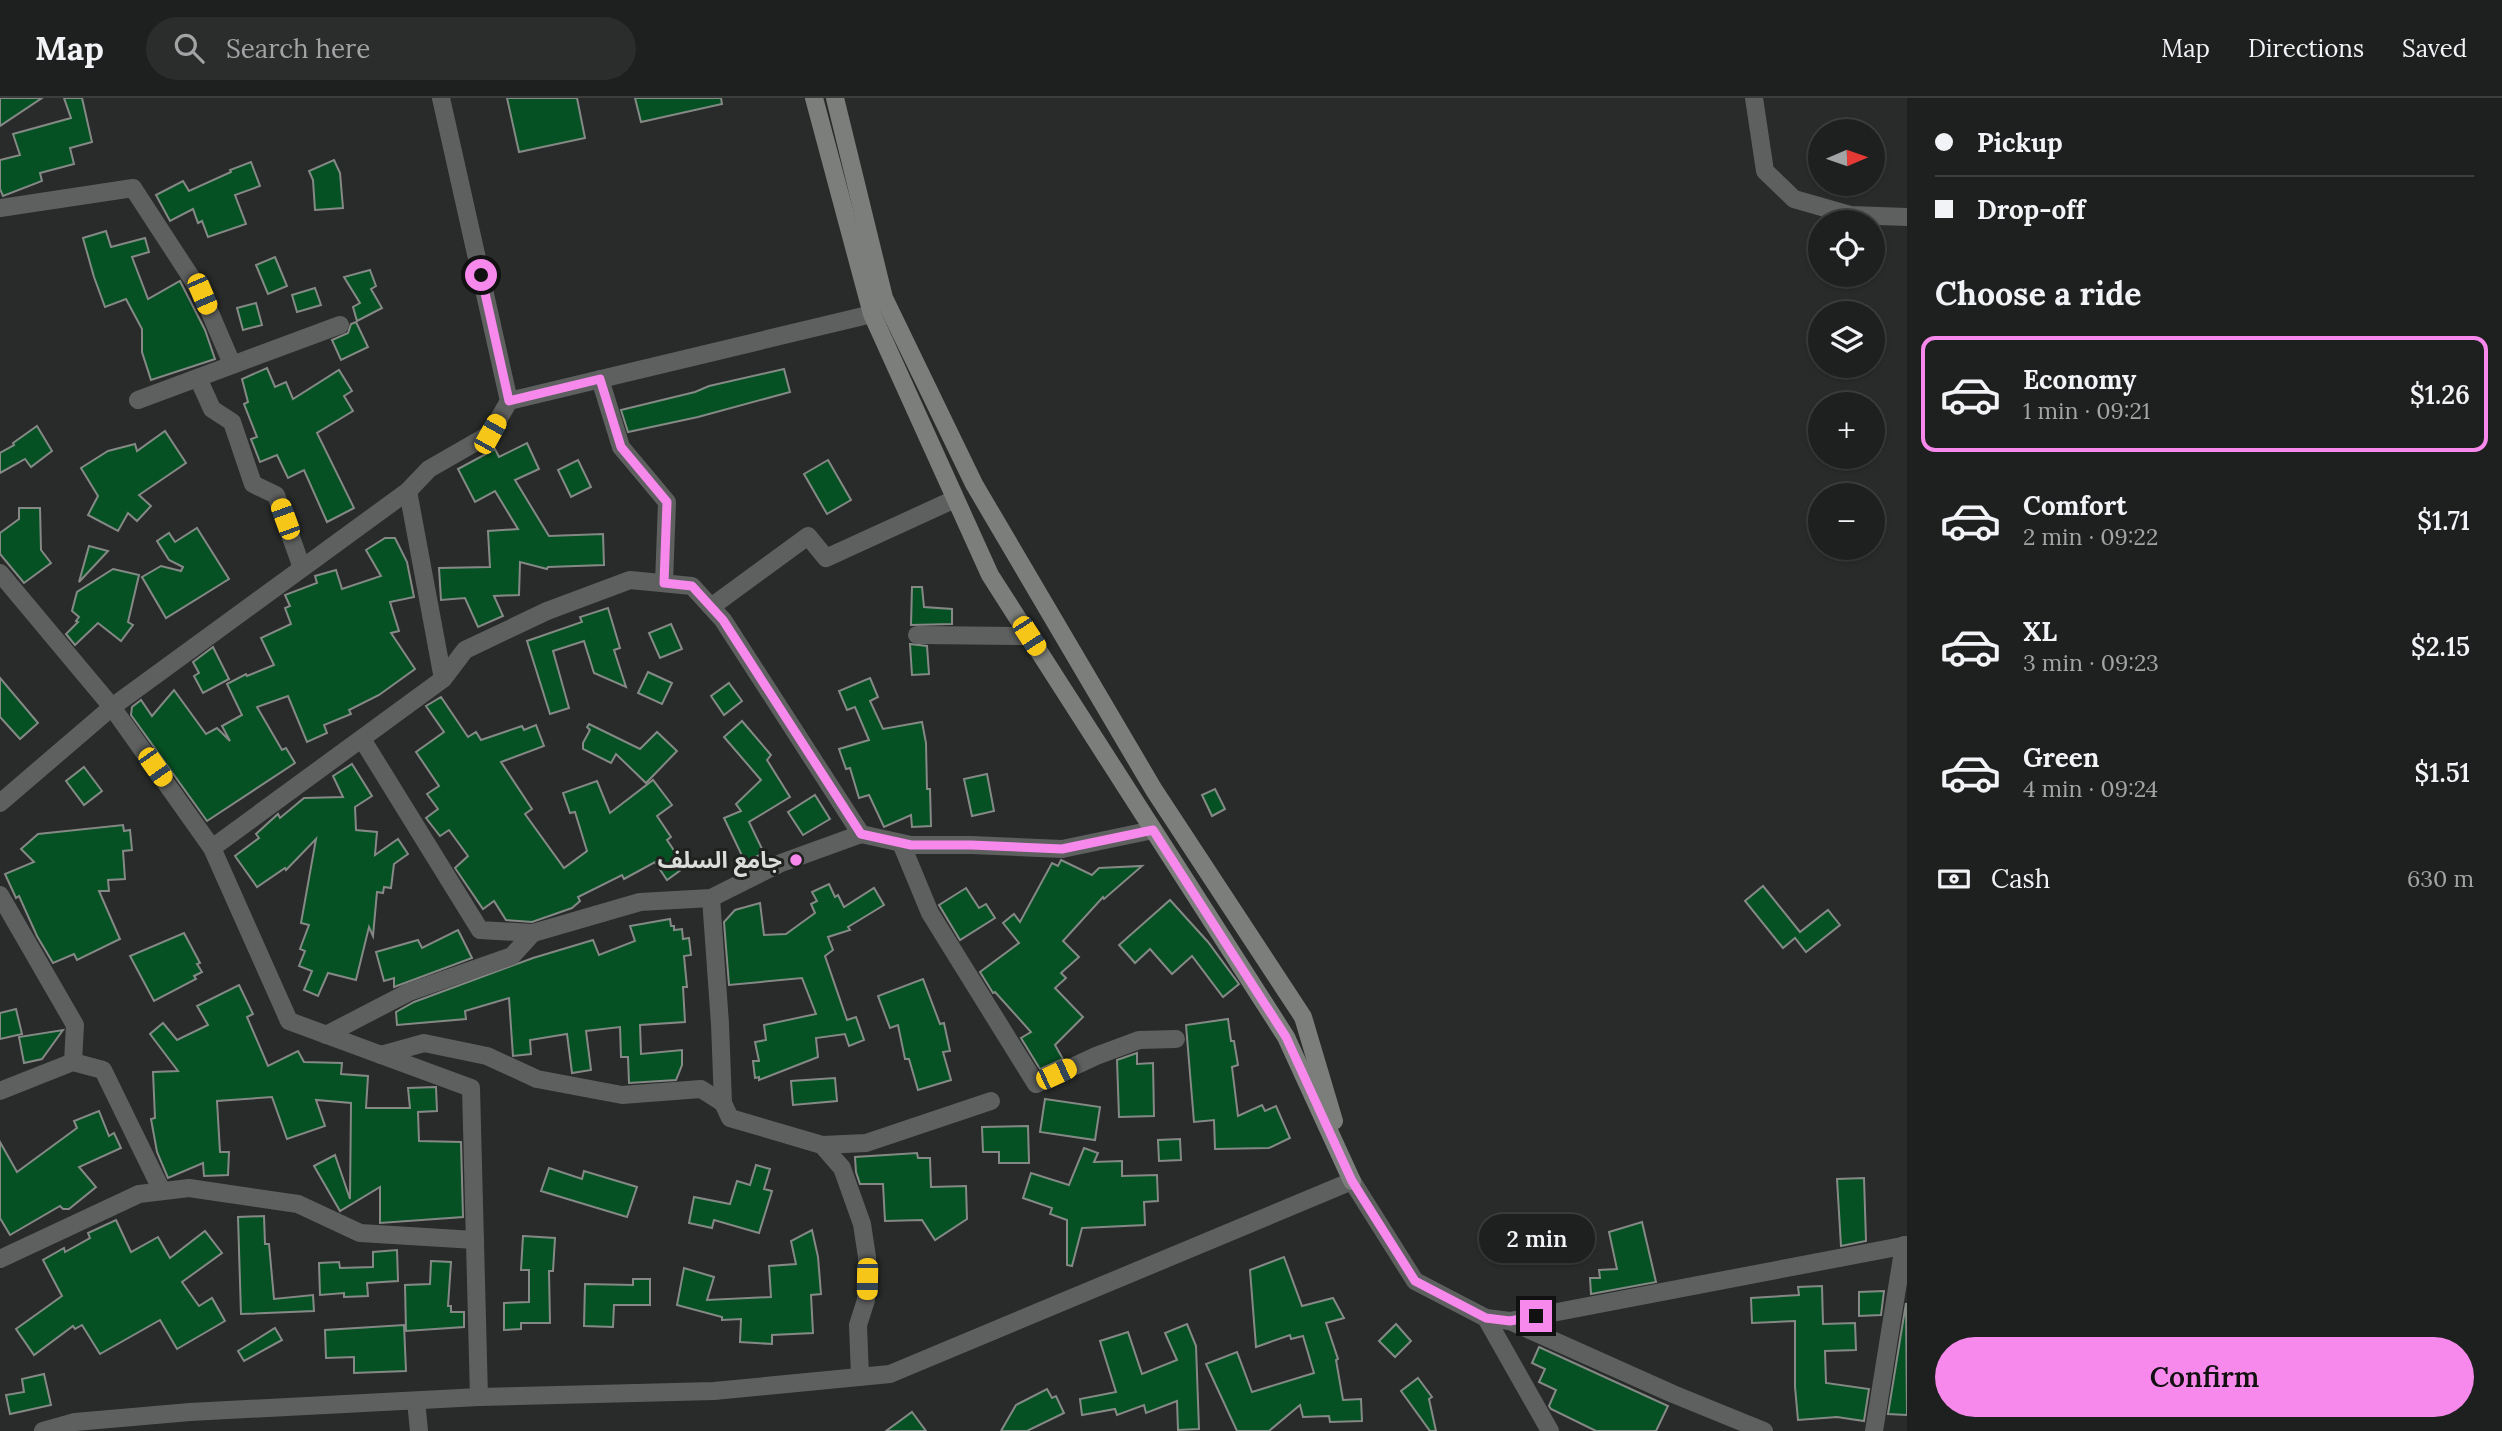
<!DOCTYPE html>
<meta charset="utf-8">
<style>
body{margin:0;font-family:Lora,"Noto Sans Arabic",serif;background:#2b2d2c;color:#f1f3f6;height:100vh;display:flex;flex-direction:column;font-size:26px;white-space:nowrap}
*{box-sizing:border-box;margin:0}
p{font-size:23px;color:#a1a3a4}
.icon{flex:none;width:38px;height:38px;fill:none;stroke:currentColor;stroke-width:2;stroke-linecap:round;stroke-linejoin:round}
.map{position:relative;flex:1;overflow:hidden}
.panel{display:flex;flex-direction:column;background:#1e201f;width:595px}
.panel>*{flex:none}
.hud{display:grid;align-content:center;height:154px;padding:0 28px;background:#1e201f}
.needle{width:46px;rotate:88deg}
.fabs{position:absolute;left:1808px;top:21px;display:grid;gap:14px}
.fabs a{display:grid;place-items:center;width:77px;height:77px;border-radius:50%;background:#1e201f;box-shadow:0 2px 5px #0004,0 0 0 2px #3c3e3d;font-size:35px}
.end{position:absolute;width:32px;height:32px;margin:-16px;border:9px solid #f788ec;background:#111;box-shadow:0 0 0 4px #111}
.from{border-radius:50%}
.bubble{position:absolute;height:49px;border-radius:24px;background:#1e201f;box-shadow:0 2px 5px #0004,0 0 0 2px #3c3e3d;font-size:23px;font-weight:600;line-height:49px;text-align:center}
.car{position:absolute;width:21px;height:42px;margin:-21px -10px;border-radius:9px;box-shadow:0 0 5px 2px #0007;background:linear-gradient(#f5c518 24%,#345 0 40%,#f5c518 0 76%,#345 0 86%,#f5c518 0)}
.hud b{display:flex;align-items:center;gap:24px;height:66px;font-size:26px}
.hud b+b{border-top:2px solid #3c3e3d}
.hud i{width:18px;height:18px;background:#f1f3f6}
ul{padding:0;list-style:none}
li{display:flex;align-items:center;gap:21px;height:116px;margin:0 14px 10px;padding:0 14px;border:4px solid transparent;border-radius:14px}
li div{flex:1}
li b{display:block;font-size:26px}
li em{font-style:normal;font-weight:600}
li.on{border-color:#f788ec}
li>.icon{width:63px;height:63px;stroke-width:1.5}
h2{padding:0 28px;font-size:32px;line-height:84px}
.pay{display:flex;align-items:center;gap:18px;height:77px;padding:0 28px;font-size:26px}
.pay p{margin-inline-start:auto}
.cta{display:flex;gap:14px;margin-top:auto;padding:14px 28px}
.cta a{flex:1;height:80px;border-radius:42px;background:#f788ec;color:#111;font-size:28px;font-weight:600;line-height:80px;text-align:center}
header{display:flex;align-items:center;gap:42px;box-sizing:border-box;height:98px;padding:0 35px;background:#1e201f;border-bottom:2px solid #3c3e3d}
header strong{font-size:33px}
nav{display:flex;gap:38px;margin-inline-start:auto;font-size:24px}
.search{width:490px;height:63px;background:#2b2d2c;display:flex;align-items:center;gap:18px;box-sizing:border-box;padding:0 24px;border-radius:38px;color:#a1a3a4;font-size:26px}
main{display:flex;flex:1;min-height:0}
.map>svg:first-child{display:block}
</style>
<header>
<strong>Map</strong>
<div class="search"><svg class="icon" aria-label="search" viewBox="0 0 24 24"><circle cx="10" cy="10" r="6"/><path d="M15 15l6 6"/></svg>Search here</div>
<nav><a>Map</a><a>Directions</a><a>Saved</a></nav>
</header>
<main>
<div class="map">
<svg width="1907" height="1333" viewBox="0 0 1907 1333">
<rect width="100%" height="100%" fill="#282b29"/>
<g fill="#055124" stroke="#858986" stroke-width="2">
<path d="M0,0h42l-42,28z"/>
<path d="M64,0h18l10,44 -22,6 4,16 -34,9 2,8 -39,15 -3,-7v-29l20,-5 -7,-21 58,-16z"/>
<path d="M507,0h70l8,40 -66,14z"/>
<path d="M635,0h86l1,6 -81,18z"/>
<path d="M334,62l6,13 3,35 -28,2 -2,-30 -4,-9z"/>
<path d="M251,64l9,24 -25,9 11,29 -38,13 -6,-16 -4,2 -5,-14 -23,12 -14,-26 27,-14 6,10 42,-19 -1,-2z"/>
<path d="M106,133l5,16 34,-9 4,14 -17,5 16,42 32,-18 25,49 10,29 -64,21 -9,-28v-23l-16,-30 -21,8 -11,-30 -11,-39z"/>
<path d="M275,159l12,29 -19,8 -12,-29z"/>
<path d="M370,172l6,16 -5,3 11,19 -25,13 -4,-14 7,-4 -16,-26z"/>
<path d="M315,190l6,17 -24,7 -5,-17z"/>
<path d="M256,205l6,22 -19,5 -6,-22z"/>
<path d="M356,224l12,25 -27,13 -9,-20 16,-7 3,-9z"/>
<path d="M267,270l8,19 11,-5 7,17 46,-29 13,21 -8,5 9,15 -36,22 37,75 -27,14 -23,-52 -16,8 -11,-23 -17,7 -9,-23 6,-2 -13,-33 4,-2 -6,-23z"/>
<path d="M784,271l6,23 -92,25 -70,15 -7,-22 74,-18 14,-6z"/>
<path d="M37,328l15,25 -21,16 -6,-8 -25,14v-20l14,-8 -1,-2z"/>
<path d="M165,333l21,32 -47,32 12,11 -14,15 -9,-8 -10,18 -30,-16 10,-19 -17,-28 27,-17 27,-7 2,7z"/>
<path d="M527,345l12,26 -24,11 34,56 54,-2 1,31 -56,2 -1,2 -27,-7 -1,33 -25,1 9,20 -25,11 -13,-29 -24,2 -2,-32 51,-1 -2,-36 30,-2 -23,-38 -20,11 -17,-33 37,-20 4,8z"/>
<path d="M578,362l13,27 -20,10 -13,-27z"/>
<path d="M828,362l23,40 -24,14 -23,-40z"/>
<path d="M19,410h21l1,42 10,13 -27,20 -24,-29v-21l19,-14z"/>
<path d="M197,430l32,51 -63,39 -24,-41 19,-11 20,5 2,-4 -14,-7 -12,-19 12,-8 6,9z"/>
<path d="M385,440h10l12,24 7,35 -24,5 9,29 -8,2 24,36 -36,26 -30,15 2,4 -27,11 3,8 -20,9 -19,-46 -31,11 25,43 4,-2 9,15 -88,58 -76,-106 1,-8 9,-7 11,16 22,-26 32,44 11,-6 13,13 -8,-15 20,-11 -15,-31 19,-10 1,2 27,-11 -13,-27 30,-14 -6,-16 5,-2 -5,-11 32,-12 -2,-7 21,-6 6,19 39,-13 -15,-26z"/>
<path d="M89,448l19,5 -29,31z"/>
<path d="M113,471l26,6 -11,47 5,3 -12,16 -23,-18 -23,22 -9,-11 12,-12 -2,-1 3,-4 -7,-6 5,-19z"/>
<path d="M912,489h10l2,20 28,2v15l-41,1z"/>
<path d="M608,510l12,40 -6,2 12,37 -32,-14 -10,-32 -31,10 16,57 -19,6 -23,-73 55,-19 -2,-5z"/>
<path d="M671,526l11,25 -22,9 -11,-25z"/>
<path d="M910,546l17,2 2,28 -17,1z"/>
<path d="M213,549l16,32 -26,14 -9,-17 5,-3 -6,-11z"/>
<path d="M648,574l24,11 -10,21 -24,-11z"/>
<path d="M0,580l38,45 -18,16 -20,-22z"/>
<path d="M870,580l8,19 -8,4 13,28 39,-7 4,21 1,46h3l1,37 -19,1 -1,-12 -27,12 -15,-32 -10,3 -9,-30 -4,1 -7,-20 30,-9 -14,-33 -8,3 -8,-19z"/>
<path d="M729,585l13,18 -18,14 -13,-19z"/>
<path d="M441,599l27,40 8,-5 5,8 41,-14 2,4 12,-5 8,21 -43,16 31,47 -7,5 39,54 23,-17 -12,-39 -5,1 -7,-20 34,-12 13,32 43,-33 19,25 -15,11 14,21 -4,3 18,27 -18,13 -12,-18 -31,17 -2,-4 -44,22 2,4 -8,7 -40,14 -26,-2 -12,-19 -11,8 -28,-41 13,-12 -19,-26 -9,6 -14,-18 12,-9 -11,-15 12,-8 -23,-34 28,-20 -18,-26z"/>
<path d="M742,623l29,34 -4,5 23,37 -41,25 15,31 -19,9 -21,-44 17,-7 -5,-7 25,-24 -37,-43z"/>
<path d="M589,626l51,25 17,-17 20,19 -31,32 -30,-29 -5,9 -28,-14v-6l7,-13 -3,-3z"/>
<path d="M352,666l20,32 -17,11 1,23 21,2 -2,23 23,-16 10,15 -14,10 -3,24 -7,-1 -1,6 -6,-1 -4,44 -4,-9 -13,53 -28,-7 -10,23 -14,-6 8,-19 -13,-5 6,-15 -5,-2 9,-24 -8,-2 15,-84 -30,31 -1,-2 -28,19 -22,-31 24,-18 -3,-4 22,-20 2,4 24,-20 39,-1 -10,-21z"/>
<path d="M84,669l18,24 -18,14 -18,-24z"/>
<path d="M987,676l7,37 -22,5 -8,-37z"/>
<path d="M1215,691l10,20 -13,7 -10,-21z"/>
<path d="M815,697l15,24 -27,16 -15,-23z"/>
<path d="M123,727l1,6 6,-1 2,20 -9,1 2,28 -17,1 1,11h-10l21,48 -43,21 -3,-6 -21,9 -16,-27 -18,-40 -3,2 -11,-24 29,-12 -13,-13 17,-15z"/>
<path d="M1061,762l31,15 7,-7 43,-2 -38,33 -1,-2 -40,44 16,16 -18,16 5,5 -11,10 28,29 -28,28 8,14 -23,10 -19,-31 10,-6 -36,-40 -2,1 -13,-21 39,-29 -16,-20 11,-9 6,8 32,-59 6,3z"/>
<path d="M829,786l6,13 3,-2 6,12 30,-19 10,17 -36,22 2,3 -22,7 5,13 -8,6 22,64 9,-3 8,23 -15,6 -4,-12 -29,4 2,19 -59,23v-3l-4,1 -2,-17h6l-4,-19 11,-2 -2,-15 52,-11 -14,-36 -73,7 -5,-63 11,-12 25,-7 4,32 22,-1 29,-21 -4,-9 6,-3 -5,-9z"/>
<path d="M1763,788l37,46 28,-22 12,15 -34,27 -11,-14 -12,10 -38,-47z"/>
<path d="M966,790l13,20 7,-4 9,14 -35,22 -21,-35z"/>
<path d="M1170,802l38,42 31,42 -16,13 -31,-41 -20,18 -22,-25 -15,14 -16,-18z"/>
<path d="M670,821l1,7h3v4l8,-1 1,10 6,-1 2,17 -7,1 3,31h-4l2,35 -45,3 1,29 41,-4v15l-6,15 -47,3 -1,-26h-7l-1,-30 -34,4 5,39 -19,3 -5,-39 -37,6 1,14 -18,2 -4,-58 -44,13 1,8 -69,6 -1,-13 18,-10 119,-44 60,-18 6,15 36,-14 -5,-15z"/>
<path d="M458,832l14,28 -78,29v-9l-10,3 -8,-29 42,-12 4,8z"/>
<path d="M184,835l16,30 -3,1 5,8 -8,4 2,3 -42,22 -24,-45z"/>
<path d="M923,881l17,45 4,-1 6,28 -7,1 8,28 -33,10 -9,-31h-4l-7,-34 -8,3 -12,-32z"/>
<path d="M239,887l14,29 -6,3 21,49 30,-15 6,11 38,1 -1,11 27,2 -2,32h44l-2,-20 28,-1 1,24 -19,1 1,29 42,1 2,75 -83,6v-36l-40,24 -26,-45 21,-11 15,44 1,-96 -35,-3 9,26 -38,13 -15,-42 -55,4 3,51h9l-1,23 -24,1 -1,-13 -35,15 -11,-26 -6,-33 4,-1 -2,-46 25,-1 -28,-37 13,-11 14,17 31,-15 -11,-19z"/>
<path d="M16,911l6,25 -22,5v-26z"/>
<path d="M1228,921l3,22h3l4,24 -6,2 6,49 24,-11 3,6 11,-5 14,32 -21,10 -54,1 -1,-29 -20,2 -8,-97z"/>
<path d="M63,932l-21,29 -18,4 -5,-26z"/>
<path d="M1137,955v11l16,-1 1,53 -35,1 -2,-57z"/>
<path d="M835,980l2,23 -44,4 -2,-24z"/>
<path d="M1045,1001l55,8 -5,33 -55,-8z"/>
<path d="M99,1013l10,25 5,-3 7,15 -42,19 17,20 -27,22h-6l-3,-3 -50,29 -10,-17v-76l17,30 60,-44 -3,-7z"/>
<path d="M1028,1028l1,37h-30v-11h-16l-1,-25z"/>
<path d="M1180,1041l1,21 -22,1 -1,-21z"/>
<path d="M1084,1050l14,5 -4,9 28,-1v15l35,-1 1,26 -14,1 1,23 -63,3 -10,38 -5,-1v-45l-17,-6 2,-6 -29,-10 8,-25 38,12z"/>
<path d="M917,1055l1,5h12l1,29 35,-1 1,33 -32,21 -13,-20 -37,1 -2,-37h-23l-4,-12 -1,-15z"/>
<path d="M756,1067l14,4 -6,20 8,2 -13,42 -45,-13 -2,8 -23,-5 5,-26 36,7 7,-23 13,4z"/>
<path d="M549,1070l33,11 2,-8 53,16 -10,30 -86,-26z"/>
<path d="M1864,1080l2,63 -25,5 -4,-67z"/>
<path d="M264,1118l1,28h4l5,55 39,-4 1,16 -73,3 -3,-97z"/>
<path d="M116,1122l15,32 27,-15 12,21 35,-27 17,22 -40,29 17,24 13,-8 13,23 -48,28 -17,-29 -60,34 -18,-29 -7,4 -2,-3 -39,29 -18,-26 46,-33 -19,-36 21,-12 1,4 25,-14 -2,-5z"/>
<path d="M1642,1124l14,60 -65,12 -1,-16h10l-1,-8 18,-1 -8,-37z"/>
<path d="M812,1132l6,27 3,37 -10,1 2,38 -41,2v9l-32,-2 1,-23 -19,1v-3l-45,-12 7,-37 30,9 -7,23 64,-3 -2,-31 27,-2 -5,-23z"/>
<path d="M523,1138l32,2 -2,33h-4l1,52h-29v6l-17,1v-27l25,-1v-32h-8z"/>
<path d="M397,1152l1,31 -31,2 1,13 -24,1v-4l-24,2 -1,-32 20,-1 1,6 33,-1v-15z"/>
<path d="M1284,1159l18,49 31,-8 11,20 -18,5 12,36 -2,1 7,40 18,-1 1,22 -32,1 -1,-6 -26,1 -3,-12 -31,26h-32l-31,-67 31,-12 15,40 62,-19 -11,-37 -12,3 -1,-4 -34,12 -6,-77z"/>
<path d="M431,1163l20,1 -3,44h3v6h13v15l-58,4 -1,-46 25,-1z"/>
<path d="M633,1181h17v26h-36l-1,22 -29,-1 1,-42 48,1z"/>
<path d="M1822,1188l1,38 32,-1 1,27 -31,1 1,32 43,6 -5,32 -27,-4 -39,3 -3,-33v-66l-43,2 -1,-25 48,-3 -1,-8z"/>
<path d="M1884,1193l-3,24 -22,1v-24z"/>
<path d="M1906,1205l1,112 -19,-1z"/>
<path d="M1187,1226l9,22 3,83 -21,1 -1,-29 -31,12 -2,-8 -27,10 -2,-6 -33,6 -2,-16 36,-7 -16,-51 28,-9 14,42 35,-14 -12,-27z"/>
<path d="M1396,1226l15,17 -16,16 -16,-16z"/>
<path d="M404,1227l2,46 -52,2v-16l-28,1 -1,-28z"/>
<path d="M275,1230l7,12 -38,21 -6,-10z"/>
<path d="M1539,1249l129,59 -12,25h-60l-45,-22 -2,-3 7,-16 -17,-8 6,-13 -13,-6z"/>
<path d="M44,1276l7,31 -41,9 -4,-19 18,-3 -2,-13z"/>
<path d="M1418,1280l14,19 -3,2 7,32h-6l-29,-40z"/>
<path d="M1047,1291l5,9 4,-2 8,17 -37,18h-26l15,-26z"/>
<path d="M912,1314l14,19h-40z"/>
</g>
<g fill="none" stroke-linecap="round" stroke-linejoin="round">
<g stroke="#5e605f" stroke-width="18">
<path d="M441,0l68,303 363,-87"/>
<path d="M1754,0l11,73 29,28 56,16 57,2"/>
<path d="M0,110l133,-20 69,106 30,70"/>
<path d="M198,280l14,31 20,13 21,62 23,11 26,73"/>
<path d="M600,281l21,68 46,55 -3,81"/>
<path d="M138,302l202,-75"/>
<path d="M408,393l35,188"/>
<path d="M0,475l112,134 -112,96"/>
<path d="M711,509l97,-71 18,22 129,-59"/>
<path d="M917,537l112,1"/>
<path d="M861,736l50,11h60l91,4 91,-19"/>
<path d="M901,745l29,70 106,171 60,-28 43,-16 37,-1"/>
<path d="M212,750l231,-169 22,-29 82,-39 83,-31 62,6 31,34 138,214 -80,29 -70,35 -71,4 -107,31 -53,-3 -118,-191"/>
<path d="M0,797l75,130 -2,37"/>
<path d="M711,800l9,126 3,79 7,15 92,27 20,23 20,56 5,33 -1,43 -8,25 2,51"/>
<path d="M326,937l83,-43 103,-36 21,-23"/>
<path d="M381,957l43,-12 63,13 50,23 85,16 79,-6 22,14"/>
<path d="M0,993l73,-29 30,8 59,121"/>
<path d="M822,1047l44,-2 125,-42"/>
<path d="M0,1161l139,-65 50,-6 109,16 62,29 115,7"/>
<path d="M1486,1220l64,113"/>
<path d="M1510,1223l163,73 91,37"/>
<path d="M479,1299l235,-6 176,-17 462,-193 63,100 71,37 24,3 397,-76"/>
<path d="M416,1303l3,30"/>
<path d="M43,1333l32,-9 115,-10 289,-15 -8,-309 -182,-67 -77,-173 -100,-141 296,-216 21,-22 61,-35 19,-33"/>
<path d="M1874,1333l30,-186"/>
</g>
<g stroke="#7b7e7b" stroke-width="18">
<path d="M814,0l58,216 118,261 296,462 66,144"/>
<path d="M835,0l49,200 90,186 180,306 149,227 31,104"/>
</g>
</g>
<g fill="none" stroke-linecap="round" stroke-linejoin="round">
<path stroke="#f788ec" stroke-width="9" d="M481,177l28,126 91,-22 21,68 46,55 -3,81 28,3 31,34 138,214 50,11h60l91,4 91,-19 133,207 66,144 63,100 71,37 24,3 26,-5"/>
</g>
<circle fill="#f788ec" stroke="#1f221f" stroke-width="2.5" cx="796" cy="762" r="7"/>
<g text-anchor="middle" stroke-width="6" stroke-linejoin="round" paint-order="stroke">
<g font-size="23" font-weight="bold" fill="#dbdddb" stroke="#1f221f" text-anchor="end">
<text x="782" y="770">جامع السلف</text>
</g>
</g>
</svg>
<div class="fabs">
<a><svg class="needle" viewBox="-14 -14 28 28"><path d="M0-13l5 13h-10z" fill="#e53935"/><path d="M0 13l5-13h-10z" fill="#a1a3a4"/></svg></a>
<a><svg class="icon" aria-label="locate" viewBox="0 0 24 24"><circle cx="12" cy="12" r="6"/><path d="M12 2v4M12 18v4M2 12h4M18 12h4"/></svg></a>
<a><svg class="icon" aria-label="layers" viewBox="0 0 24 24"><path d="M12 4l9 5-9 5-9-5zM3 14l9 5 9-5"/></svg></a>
<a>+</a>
<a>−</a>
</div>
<i class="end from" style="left:481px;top:177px"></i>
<i class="end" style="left:1536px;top:1218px"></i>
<div class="bubble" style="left:1479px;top:1116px;width:116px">2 min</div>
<i class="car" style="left:202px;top:196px;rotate:157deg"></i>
<i class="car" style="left:490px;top:336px;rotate:29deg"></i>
<i class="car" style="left:285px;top:421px;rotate:340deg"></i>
<i class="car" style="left:1029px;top:538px;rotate:147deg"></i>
<i class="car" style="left:155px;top:669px;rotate:145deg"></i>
<i class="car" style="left:1056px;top:976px;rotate:65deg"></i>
<i class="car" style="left:867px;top:1181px;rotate:181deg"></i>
</div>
<section class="panel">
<div class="hud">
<b><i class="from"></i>Pickup</b>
<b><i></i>Drop-off</b>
</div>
<h2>Choose a ride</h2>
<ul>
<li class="on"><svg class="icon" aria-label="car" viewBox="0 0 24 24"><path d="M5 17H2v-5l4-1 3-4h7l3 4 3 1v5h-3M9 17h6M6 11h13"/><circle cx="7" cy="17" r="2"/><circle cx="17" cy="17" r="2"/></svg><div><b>Economy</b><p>1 min · 09:21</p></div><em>$1.26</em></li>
<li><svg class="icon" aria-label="car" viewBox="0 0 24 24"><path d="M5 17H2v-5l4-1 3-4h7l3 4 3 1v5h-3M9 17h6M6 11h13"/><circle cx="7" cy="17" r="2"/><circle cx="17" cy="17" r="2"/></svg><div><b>Comfort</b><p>2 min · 09:22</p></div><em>$1.71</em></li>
<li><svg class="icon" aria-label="car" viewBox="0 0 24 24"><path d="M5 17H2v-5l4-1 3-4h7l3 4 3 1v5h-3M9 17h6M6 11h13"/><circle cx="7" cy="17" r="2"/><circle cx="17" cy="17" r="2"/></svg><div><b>XL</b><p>3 min · 09:23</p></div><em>$2.15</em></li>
<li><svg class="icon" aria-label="car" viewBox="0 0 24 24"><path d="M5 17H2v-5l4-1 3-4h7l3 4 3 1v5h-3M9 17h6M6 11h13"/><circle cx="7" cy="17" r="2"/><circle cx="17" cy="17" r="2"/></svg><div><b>Green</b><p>4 min · 09:24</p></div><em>$1.51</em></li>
</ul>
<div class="pay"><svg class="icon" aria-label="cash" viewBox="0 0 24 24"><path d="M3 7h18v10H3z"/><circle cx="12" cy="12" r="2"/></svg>Cash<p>630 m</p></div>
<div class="cta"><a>Confirm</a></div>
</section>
</main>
